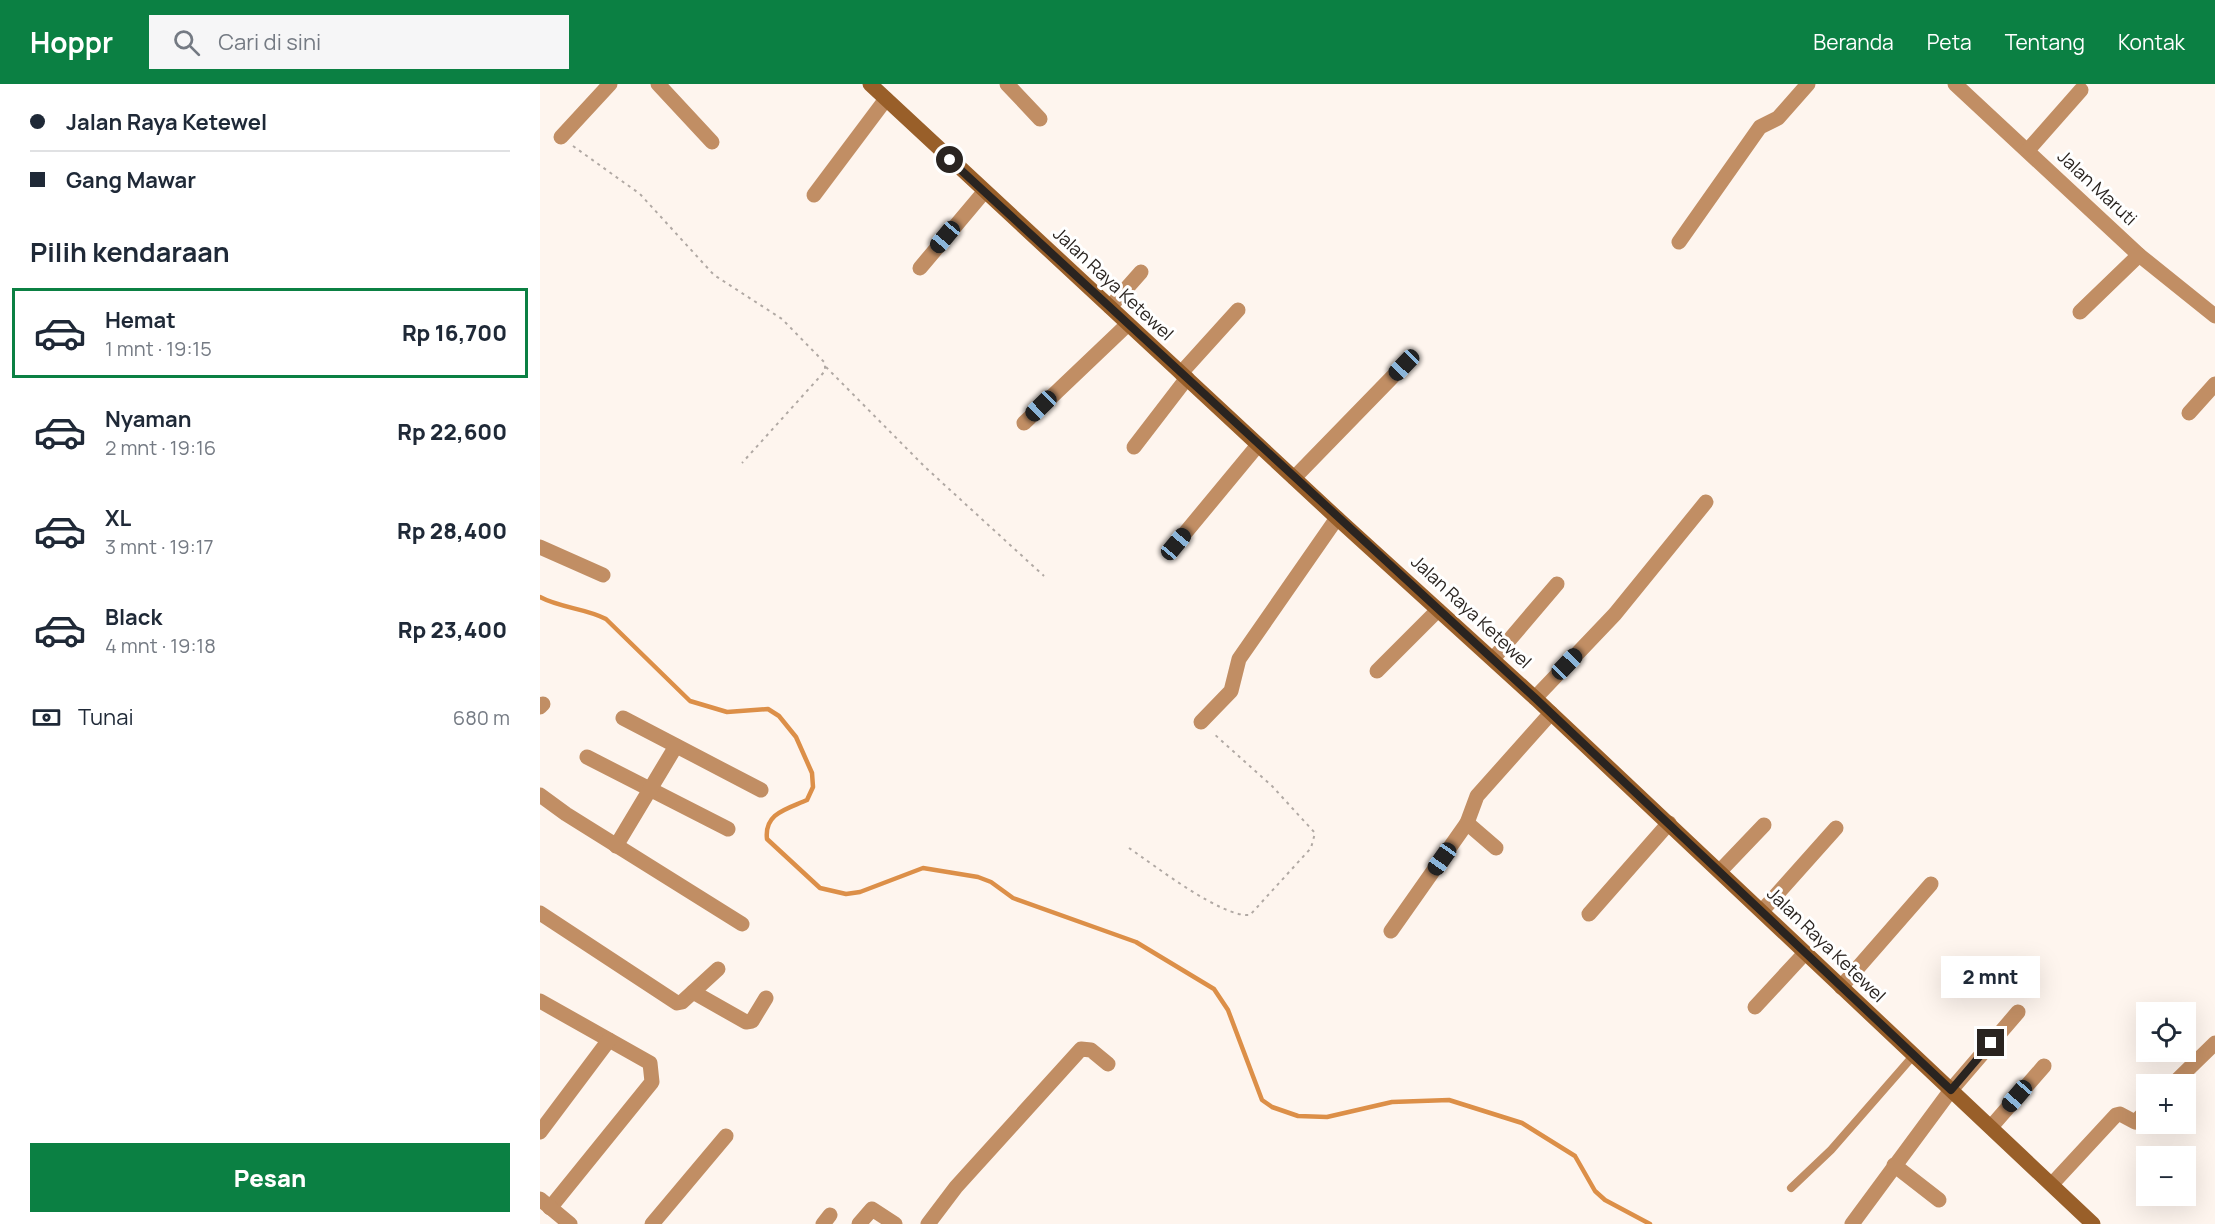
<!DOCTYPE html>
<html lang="id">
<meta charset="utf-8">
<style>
body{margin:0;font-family:Manrope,sans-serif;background:#f6f6f7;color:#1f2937;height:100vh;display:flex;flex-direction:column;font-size:22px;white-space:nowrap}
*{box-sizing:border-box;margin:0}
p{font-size:20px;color:#747a83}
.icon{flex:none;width:33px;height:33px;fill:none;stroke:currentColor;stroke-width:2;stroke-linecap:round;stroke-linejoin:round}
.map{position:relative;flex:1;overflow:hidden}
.side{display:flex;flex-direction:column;background:#fff;width:540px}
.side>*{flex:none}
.banner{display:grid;align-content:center;height:132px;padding:0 30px;background:#fff}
.controls{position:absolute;left:1596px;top:918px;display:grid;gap:12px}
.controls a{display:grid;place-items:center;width:60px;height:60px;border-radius:0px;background:#fff;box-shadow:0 6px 24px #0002;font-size:30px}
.end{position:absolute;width:27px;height:27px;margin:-14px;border:8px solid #2a2420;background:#fff;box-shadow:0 0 0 3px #fff}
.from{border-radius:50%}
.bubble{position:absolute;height:42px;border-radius:0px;background:#fff;box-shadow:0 6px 24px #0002;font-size:20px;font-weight:800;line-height:42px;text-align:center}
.car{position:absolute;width:18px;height:36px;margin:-18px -9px;border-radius:8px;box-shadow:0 0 4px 2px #0007;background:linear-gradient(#222 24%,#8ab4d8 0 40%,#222 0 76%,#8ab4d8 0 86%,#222 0)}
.banner b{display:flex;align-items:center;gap:21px;height:57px;font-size:22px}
.banner b+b{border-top:2px solid #e0e1e3}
.banner i{width:15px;height:15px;background:#1f2937}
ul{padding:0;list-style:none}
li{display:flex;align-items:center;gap:18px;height:90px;margin:0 12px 9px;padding:0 18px;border:3px solid transparent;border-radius:0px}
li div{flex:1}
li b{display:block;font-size:22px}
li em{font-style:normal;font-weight:800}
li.selected{border-color:#0b8043}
li>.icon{width:54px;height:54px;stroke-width:1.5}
h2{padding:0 30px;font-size:27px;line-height:72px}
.pay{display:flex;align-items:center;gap:15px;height:66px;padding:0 30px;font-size:22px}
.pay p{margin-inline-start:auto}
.cta{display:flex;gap:12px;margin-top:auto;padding:12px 30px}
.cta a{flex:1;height:69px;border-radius:0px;background:#0b8043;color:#fff;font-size:24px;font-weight:800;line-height:69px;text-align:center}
header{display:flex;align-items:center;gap:36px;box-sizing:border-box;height:84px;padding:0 30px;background:#0b8043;color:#fff}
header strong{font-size:28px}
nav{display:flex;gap:33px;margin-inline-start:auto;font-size:21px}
.search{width:420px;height:54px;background:#f6f6f7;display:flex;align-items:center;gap:15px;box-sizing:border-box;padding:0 21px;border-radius:0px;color:#747a83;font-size:22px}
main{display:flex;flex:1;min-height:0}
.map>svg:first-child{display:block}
</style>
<header>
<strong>Hoppr</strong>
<div class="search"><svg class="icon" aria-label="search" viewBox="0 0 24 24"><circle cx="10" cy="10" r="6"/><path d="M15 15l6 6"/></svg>Cari di sini</div>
<nav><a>Beranda</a><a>Peta</a><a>Tentang</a><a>Kontak</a></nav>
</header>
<main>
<section class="side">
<div class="banner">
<b><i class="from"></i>Jalan Raya Ketewel</b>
<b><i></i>Gang Mawar</b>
</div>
<h2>Pilih kendaraan</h2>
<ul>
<li class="selected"><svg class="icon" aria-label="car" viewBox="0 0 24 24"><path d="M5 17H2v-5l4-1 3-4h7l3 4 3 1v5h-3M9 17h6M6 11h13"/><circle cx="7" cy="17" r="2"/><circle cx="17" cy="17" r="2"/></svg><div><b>Hemat</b><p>1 mnt · 19:15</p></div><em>Rp 16,700</em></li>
<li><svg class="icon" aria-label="car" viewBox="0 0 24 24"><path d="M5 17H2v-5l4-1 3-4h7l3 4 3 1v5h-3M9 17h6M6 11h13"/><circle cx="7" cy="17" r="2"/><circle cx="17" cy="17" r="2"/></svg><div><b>Nyaman</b><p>2 mnt · 19:16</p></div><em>Rp 22,600</em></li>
<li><svg class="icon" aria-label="car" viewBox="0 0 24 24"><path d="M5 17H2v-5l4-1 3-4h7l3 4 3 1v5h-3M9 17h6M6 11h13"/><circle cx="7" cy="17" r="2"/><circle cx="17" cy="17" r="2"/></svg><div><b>XL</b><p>3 mnt · 19:17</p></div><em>Rp 28,400</em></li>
<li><svg class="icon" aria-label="car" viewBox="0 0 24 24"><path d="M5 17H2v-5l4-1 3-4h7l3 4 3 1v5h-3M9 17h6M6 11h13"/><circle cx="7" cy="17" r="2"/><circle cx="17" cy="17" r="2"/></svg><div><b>Black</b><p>4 mnt · 19:18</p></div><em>Rp 23,400</em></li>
</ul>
<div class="pay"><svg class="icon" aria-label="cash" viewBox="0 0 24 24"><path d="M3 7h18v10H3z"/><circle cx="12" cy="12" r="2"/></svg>Tunai<p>680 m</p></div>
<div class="cta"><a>Pesan</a></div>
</section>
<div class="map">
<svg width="1675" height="1140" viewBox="0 0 1675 1140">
<rect width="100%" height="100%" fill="#fef5ee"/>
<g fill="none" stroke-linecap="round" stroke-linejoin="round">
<path stroke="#dc8f48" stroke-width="4.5" d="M0,513c20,11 45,11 66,22l84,82 37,11 41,-3 11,7 17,21 16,36 1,14 -6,13c-20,9 -43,13 -40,39l53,49 26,6 14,-2 63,-24 55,9 13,5 22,16 123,44 78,47 14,21 34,90 10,7 26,9 29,1 65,-15 57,-2 73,23 53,33 20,35 10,9 45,24"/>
<g stroke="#b1a9a4" stroke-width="2" stroke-dasharray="3 4.5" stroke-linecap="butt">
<path d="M33,62l67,48 74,81 68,44 43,44v8l-83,92"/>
<path d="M286,283l99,100 119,109"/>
<path d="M589,764c25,17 93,70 121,67l61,-67 4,-15 -43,-47 -59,-53"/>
</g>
<path stroke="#c18e64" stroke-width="8" d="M1251,1104l40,-38 83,-95"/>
<g stroke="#c18e64" stroke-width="15">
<path d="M118,0l54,58"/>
<path d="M467,0l33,35"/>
<path d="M1415,0l184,171 76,61"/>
<path d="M21,53l49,-53"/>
<path d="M1488,66l53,-60"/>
<path d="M274,111l72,-96"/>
<path d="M1139,158l81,-115 18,-9 30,-34"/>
<path d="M380,184l64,-76"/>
<path d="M570,223l31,-35"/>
<path d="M1540,228l59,-57"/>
<path d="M641,289l57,-63"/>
<path d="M1649,329l26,-29"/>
<path d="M484,339l104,-99"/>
<path d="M594,363l53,-69"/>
<path d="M754,394l110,-113"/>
<path d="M636,460l82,-99"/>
<path d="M0,463l63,28"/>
<path d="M953,575l64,-75"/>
<path d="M837,587l61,-61"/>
<path d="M995,614l80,-84 91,-112"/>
<path d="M0,623l3,-3"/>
<path d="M83,634l138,72"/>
<path d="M661,638l30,-31 8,-32 98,-141"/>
<path d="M47,673l141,72"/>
<path d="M0,711l26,19 176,110"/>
<path d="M927,739l29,25"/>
<path d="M76,762l60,-100"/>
<path d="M1180,787l44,-46"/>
<path d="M1222,827l74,-83"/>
<path d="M0,829l137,90 5,-1 36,-33"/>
<path d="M1049,830l80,-91"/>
<path d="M851,847l76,-108 10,-27 74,-83"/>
<path d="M1301,903l90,-103"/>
<path d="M153,908l53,30 6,-1 14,-23"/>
<path d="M0,917l110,62 2,19 -102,126"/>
<path d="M1215,923l50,-54"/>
<path d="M1633,1000l42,-41"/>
<path d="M1451,1043l53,-61"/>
<path d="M0,1048l69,-92"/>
<path d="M1354,1081l45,35"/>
<path d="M1513,1099l63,-68 4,-1 15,8 11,-11"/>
<path d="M0,1115l30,25"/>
<path d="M112,1140l74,-88"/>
<path d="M283,1140l7,-9"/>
<path d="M319,1140l13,-15 23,15"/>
<path d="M388,1140l28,-37 125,-138 10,1 17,14"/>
<path d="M1312,1140l99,-134 67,-78"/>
</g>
<path stroke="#995f29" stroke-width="15" d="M330,0l467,434 198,180 558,526"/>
</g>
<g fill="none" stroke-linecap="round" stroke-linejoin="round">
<path stroke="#2a2420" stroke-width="8" d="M410,76l585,538 416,392 40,-47"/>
</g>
<g text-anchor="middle" stroke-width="6" stroke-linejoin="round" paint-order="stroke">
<g font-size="18" fill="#2a2420" stroke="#fff">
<text transform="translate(1557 104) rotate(43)" y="6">Jalan Maruti</text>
<text transform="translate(573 200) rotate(43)" y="6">Jalan Raya Ketewel</text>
<text transform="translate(931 528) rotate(43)" y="6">Jalan Raya Ketewel</text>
<text transform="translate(1286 861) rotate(44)" y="6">Jalan Raya Ketewel</text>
</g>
</g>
</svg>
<div class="controls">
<a><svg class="icon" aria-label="locate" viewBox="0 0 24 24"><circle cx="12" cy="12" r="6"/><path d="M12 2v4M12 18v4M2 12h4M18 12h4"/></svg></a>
<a>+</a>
<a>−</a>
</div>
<i class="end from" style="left:410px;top:76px"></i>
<i class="end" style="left:1451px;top:959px"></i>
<div class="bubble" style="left:1401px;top:872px;width:99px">2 mnt</div>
<i class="car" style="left:405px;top:153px;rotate:220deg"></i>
<i class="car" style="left:864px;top:281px;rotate:224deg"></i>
<i class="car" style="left:501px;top:322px;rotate:226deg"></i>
<i class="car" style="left:636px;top:460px;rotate:40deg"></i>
<i class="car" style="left:1027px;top:580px;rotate:44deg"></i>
<i class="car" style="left:902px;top:775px;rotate:215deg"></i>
<i class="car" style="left:1477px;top:1012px;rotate:221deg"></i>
</div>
</main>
